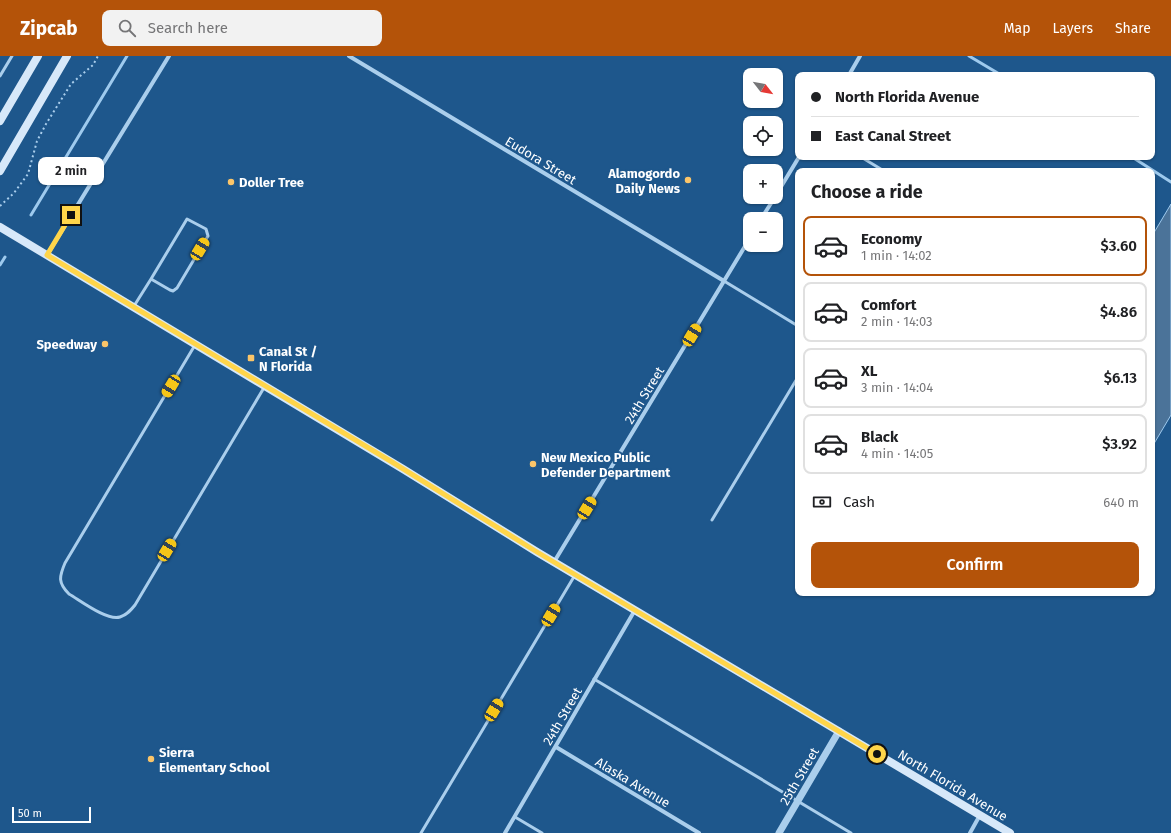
<!DOCTYPE html>
<meta charset="utf-8">
<style>
body{margin:0;font-family:"Fira Sans",sans-serif;background:#f2f2f2;color:#202124;height:100vh;display:flex;flex-direction:column;font-size:15px;white-space:nowrap}
*{box-sizing:border-box;margin:0}
p{font-size:13px;color:#757577}
.icon{flex:none;width:22px;height:22px;fill:none;stroke:currentColor;stroke-width:2;stroke-linecap:round;stroke-linejoin:round}
.map{position:relative;flex:1;overflow:hidden}
.panel{position:absolute;left:795px;top:112px;width:360px;height:428px;display:flex;flex-direction:column;background:#fff;border-radius:8px;box-shadow:0 1px 3px #0004}
.panel>*{flex:none}
.banner{position:absolute;left:795px;top:16px;width:360px;height:88px;border-radius:8px;box-shadow:0 1px 3px #0004;display:grid;align-content:center;height:88px;padding:0 16px;background:#fff}
.needle{width:26px;rotate:121deg}
.buttons{position:absolute;left:743px;top:12px;display:grid;gap:8px}
.buttons a{display:grid;place-items:center;width:40px;height:40px;border-radius:8px;background:#fff;box-shadow:0 1px 3px #0004;font-size:20px}
.scale{position:absolute;left:12px;bottom:10px;width:79px;box-sizing:border-box;padding-left:4px;border:2px solid #fff;border-top:0;font-size:11px;line-height:14px;white-space:nowrap;color:#fff;-webkit-text-stroke:3px #1e578c;paint-order:stroke}
.end{position:absolute;width:18px;height:18px;margin:-9px;border:5px solid #ffd54a;background:#111;box-shadow:0 0 0 2px #111}
.from{border-radius:50%}
.bubble{position:absolute;height:28px;border-radius:8px;background:#fff;box-shadow:0 1px 3px #0004;font-size:13px;font-weight:600;line-height:28px;text-align:center}
.car{position:absolute;width:12px;height:24px;margin:-12px -6px;border-radius:5px;box-shadow:0 0 3px 1px #0007;background:linear-gradient(#f5c518 24%,#345 0 40%,#f5c518 0 76%,#345 0 86%,#f5c518 0)}
.banner b{display:flex;align-items:center;gap:14px;height:38px;font-size:15px}
.banner b+b{border-top:1px solid #e0e0e0}
.banner i{width:10px;height:10px;background:#202124}
ul{padding:0;list-style:none}
li{display:flex;align-items:center;gap:12px;height:60px;margin:0 8px 6px;padding:0 8px;border:2px solid #e0e0e0;border-radius:8px}
li div{flex:1}
li b{display:block;font-size:15px}
li em{font-style:normal;font-weight:600}
li.active{border-color:#b45309}
li>.icon{width:36px;height:36px;stroke-width:1.5}
h2{padding:0 16px;font-size:18px;line-height:48px}
.pay{display:flex;align-items:center;gap:10px;height:44px;padding:0 16px;font-size:15px}
.pay p{margin-inline-start:auto}
.cta{display:flex;gap:8px;margin-top:auto;padding:8px 16px}
.cta a{flex:1;height:46px;border-radius:8px;background:#b45309;color:#fff;font-size:16px;font-weight:600;line-height:46px;text-align:center}
header{display:flex;align-items:center;gap:24px;box-sizing:border-box;height:56px;padding:0 20px;background:#b45309;color:#fff}
header strong{font-size:19px}
nav{display:flex;gap:22px;margin-inline-start:auto;font-size:14px}
.search{width:280px;height:36px;background:#f2f2f2;display:flex;align-items:center;gap:10px;box-sizing:border-box;padding:0 14px;border-radius:8px;color:#757577;font-size:15px}
.map>svg:first-child{display:block}
</style>
<header>
<strong>Zipcab</strong>
<div class="search"><svg class="icon" aria-label="search" viewBox="0 0 24 24"><circle cx="10" cy="10" r="6"/><path d="M15 15l6 6"/></svg>Search here</div>
<nav><a>Map</a><a>Layers</a><a>Share</a></nav>
</header>
<div class="map">
<svg width="1171" height="777" viewBox="0 0 1171 777">
<rect width="100%" height="100%" fill="#1e578c"/>
<path fill="#4b7399" stroke="#9ecaee" d="M1171,148v211l-19,32v-211z"/>
<g fill="none" stroke-linecap="round" stroke-linejoin="round">
<g stroke="#9ecaee" stroke-width="3">
<path d="M969,0l32,19"/>
<path d="M1132,101l39,25"/>
<path d="M31,159l96,-159"/>
<path d="M0,209l5,-8"/>
</g>
<path stroke="#aaceec" stroke-width="2" stroke-dasharray="2 3" stroke-linecap="butt" d="M0,150l14,-13 14,-19 9,-33 9,-17 25,-40 22,-19 5,-9"/>
<g stroke="#aaceec" stroke-width="3">
<path d="M0,20l12,-20"/>
<path d="M861,101l23,14"/>
<path d="M724,225l74,45"/>
<path d="M134,250l17,-27 19,11 3,1 4,-3 31,-52 -2,-7 -19,-10 -36,60"/>
<path d="M195,289l-130,218c-6,14 -7,20 4,31 12,7 38,27 51,23 7,-2 11,-7 15,-12l130,-219"/>
<path d="M712,464l86,-143"/>
<path d="M594,623l257,154"/>
<path d="M515,761l27,16"/>
<path d="M421,777l154,-258"/>
</g>
<g stroke="#aaceec" stroke-width="4">
<path d="M349,0l375,225"/>
<path d="M849,19l11,-19"/>
<path d="M776,139l23,-38"/>
<path d="M761,163l14,-22"/>
<path d="M47,199l122,-199"/>
<path d="M554,506l196,-324"/>
<path d="M556,691l143,86"/>
<path d="M505,777l130,-223"/>
<path d="M970,777l10,-18"/>
</g>
<path stroke="#aaceec" stroke-width="7" d="M779,777l60,-102"/>
<g stroke="#d7e8f9" stroke-width="8">
<path d="M0,65l38,-65"/>
<path d="M0,115l67,-115"/>
<path d="M0,171l403,242 134,83 473,281"/>
</g>
</g>
<g fill="none" stroke-linecap="round" stroke-linejoin="round">
<path stroke="#ffd54a" stroke-width="5" d="M71,159l-24,40 345,207 145,90 340,202"/>
</g>
<g fill="#fbc569" stroke="#1e578c" stroke-width="1.5">
<circle cx="688" cy="124" r="4"/>
<circle cx="231" cy="126" r="4"/>
<circle cx="105" cy="288" r="4"/>
<rect x="247" y="298" width="8" height="8" rx="2"/>
<circle cx="533" cy="408" r="4"/>
<circle cx="151" cy="703" r="4"/>
</g>
<g text-anchor="middle" stroke-width="4" stroke-linejoin="round" paint-order="stroke">
<g font-size="13" fill="#fff" stroke="#1e578c">
<text transform="translate(541 104) rotate(31)" y="5">Eudora Street</text>
<text transform="translate(644 339) rotate(-59)" y="5">24th Street</text>
<text transform="translate(562 660) rotate(-60)" y="5">24th Street</text>
<text transform="translate(799 720) rotate(-60)" y="5">25th Street</text>
<text transform="translate(633 726) rotate(31)" y="5">Alaska Avenue</text>
<text transform="translate(953 729) rotate(31)" y="5">North Florida Avenue</text>
</g>
<g font-size="13" font-weight="bold" fill="#fff" stroke="#1e578c" text-anchor="start">
<text x="680" y="122" text-anchor="end">Alamogordo<tspan x="680" dy="15">Daily News</tspan></text>
<text x="239" y="131">Doller Tree</text>
<text x="97" y="293" text-anchor="end">Speedway</text>
<text x="259" y="300">Canal St /<tspan x="259" dy="15">N Florida</tspan></text>
<text x="541" y="406">New Mexico Public<tspan x="541" dy="15">Defender Department</tspan></text>
<text x="159" y="701">Sierra<tspan x="159" dy="15">Elementary School</tspan></text>
</g>
</g>
</svg>
<div class="buttons">
<a><svg class="needle" viewBox="-14 -14 28 28"><path d="M0-13l5 13h-10z" fill="#e53935"/><path d="M0 13l5-13h-10z" fill="#757577"/></svg></a>
<a><svg class="icon" aria-label="locate" viewBox="0 0 24 24"><circle cx="12" cy="12" r="6"/><path d="M12 2v4M12 18v4M2 12h4M18 12h4"/></svg></a>
<a>+</a>
<a>−</a>
</div>
<div class="scale">50 m</div>
<i class="end from" style="left:877px;top:698px"></i>
<i class="end" style="left:71px;top:159px"></i>
<div class="bubble" style="left:38px;top:101px;width:66px">2 min</div>
<i class="car" style="left:200px;top:193px;rotate:31deg"></i>
<i class="car" style="left:692px;top:279px;rotate:31deg"></i>
<i class="car" style="left:171px;top:330px;rotate:211deg"></i>
<i class="car" style="left:587px;top:452px;rotate:31deg"></i>
<i class="car" style="left:167px;top:494px;rotate:31deg"></i>
<i class="car" style="left:551px;top:559px;rotate:31deg"></i>
<i class="car" style="left:494px;top:654px;rotate:31deg"></i>
<div class="banner">
<b><i class="from"></i>North Florida Avenue</b>
<b><i></i>East Canal Street</b>
</div>
<section class="panel">
<h2>Choose a ride</h2>
<ul>
<li class="active"><svg class="icon" aria-label="car" viewBox="0 0 24 24"><path d="M5 17H2v-5l4-1 3-4h7l3 4 3 1v5h-3M9 17h6M6 11h13"/><circle cx="7" cy="17" r="2"/><circle cx="17" cy="17" r="2"/></svg><div><b>Economy</b><p>1 min · 14:02</p></div><em>$3.60</em></li>
<li><svg class="icon" aria-label="car" viewBox="0 0 24 24"><path d="M5 17H2v-5l4-1 3-4h7l3 4 3 1v5h-3M9 17h6M6 11h13"/><circle cx="7" cy="17" r="2"/><circle cx="17" cy="17" r="2"/></svg><div><b>Comfort</b><p>2 min · 14:03</p></div><em>$4.86</em></li>
<li><svg class="icon" aria-label="car" viewBox="0 0 24 24"><path d="M5 17H2v-5l4-1 3-4h7l3 4 3 1v5h-3M9 17h6M6 11h13"/><circle cx="7" cy="17" r="2"/><circle cx="17" cy="17" r="2"/></svg><div><b>XL</b><p>3 min · 14:04</p></div><em>$6.13</em></li>
<li><svg class="icon" aria-label="car" viewBox="0 0 24 24"><path d="M5 17H2v-5l4-1 3-4h7l3 4 3 1v5h-3M9 17h6M6 11h13"/><circle cx="7" cy="17" r="2"/><circle cx="17" cy="17" r="2"/></svg><div><b>Black</b><p>4 min · 14:05</p></div><em>$3.92</em></li>
</ul>
<div class="pay"><svg class="icon" aria-label="cash" viewBox="0 0 24 24"><path d="M3 7h18v10H3z"/><circle cx="12" cy="12" r="2"/></svg>Cash<p>640 m</p></div>
<div class="cta"><a>Confirm</a></div>
</section>
</div>
